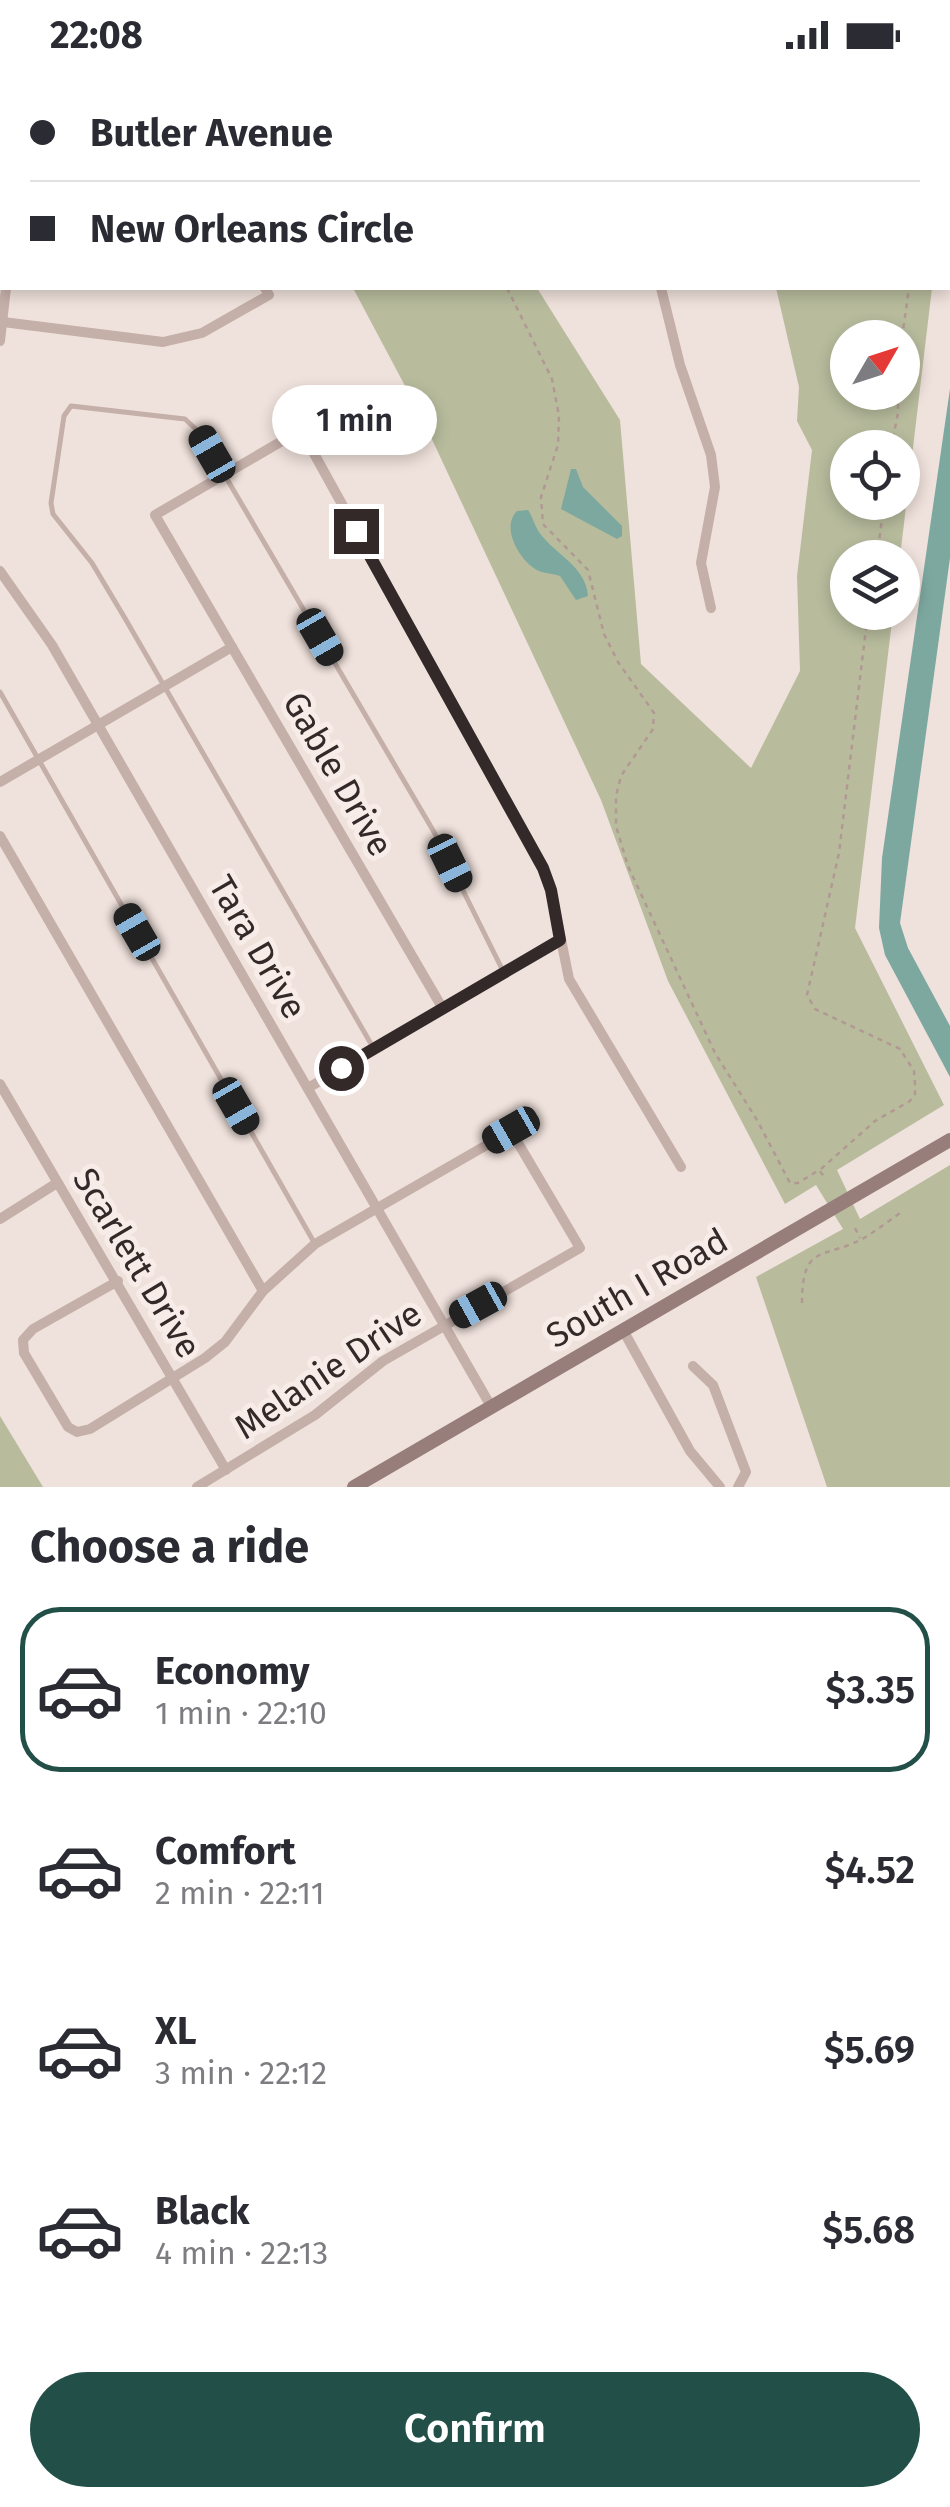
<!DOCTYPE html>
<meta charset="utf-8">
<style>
body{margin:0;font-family:"Fira Sans",sans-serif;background:#f2f2f3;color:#2b2b33;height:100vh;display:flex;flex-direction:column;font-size:38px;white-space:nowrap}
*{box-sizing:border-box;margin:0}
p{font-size:32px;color:#7c7c81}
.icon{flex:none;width:55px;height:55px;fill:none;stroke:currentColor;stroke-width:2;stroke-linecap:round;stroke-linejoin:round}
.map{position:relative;height:1417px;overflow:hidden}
.sheet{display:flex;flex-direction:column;background:#fff;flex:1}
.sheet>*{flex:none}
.banner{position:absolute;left:0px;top:0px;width:950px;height:220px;box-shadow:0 5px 15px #0003;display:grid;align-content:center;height:220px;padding:0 30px;background:#fff}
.needle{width:65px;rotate:51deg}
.fabs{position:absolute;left:830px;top:250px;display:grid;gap:20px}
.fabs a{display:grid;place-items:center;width:90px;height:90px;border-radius:50%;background:#fff;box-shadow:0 5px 15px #0003;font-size:50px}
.end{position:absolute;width:45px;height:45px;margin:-22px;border:12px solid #332928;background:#fff;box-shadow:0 0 0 5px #fff}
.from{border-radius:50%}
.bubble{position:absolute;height:70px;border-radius:35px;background:#fff;box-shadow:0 5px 15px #0003;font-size:32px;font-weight:600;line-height:70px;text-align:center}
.car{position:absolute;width:30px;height:60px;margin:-30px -15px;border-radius:12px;box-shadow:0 0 8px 2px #0007;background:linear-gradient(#222 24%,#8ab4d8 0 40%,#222 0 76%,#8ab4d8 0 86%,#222 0)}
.banner b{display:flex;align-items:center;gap:35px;height:95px;font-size:38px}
.banner b+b{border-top:2px solid #e1e1e2}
.banner i{width:25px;height:25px;background:#2b2b33}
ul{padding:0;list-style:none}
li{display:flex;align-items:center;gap:30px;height:165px;margin:0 20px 15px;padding:0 10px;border:5px solid transparent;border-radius:40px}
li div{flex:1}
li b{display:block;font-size:38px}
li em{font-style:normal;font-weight:600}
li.active{border-color:#225048}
li>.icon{width:90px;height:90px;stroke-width:1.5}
h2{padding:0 30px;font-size:45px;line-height:120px}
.button{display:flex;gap:20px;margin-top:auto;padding:20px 30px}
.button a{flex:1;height:115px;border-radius:60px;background:#225048;color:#fff;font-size:40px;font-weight:600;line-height:115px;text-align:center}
.status{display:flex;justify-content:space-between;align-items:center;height:70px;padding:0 50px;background:#fff;direction:ltr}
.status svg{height:28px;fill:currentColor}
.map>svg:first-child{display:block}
</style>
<div class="status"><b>22:08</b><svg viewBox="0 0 49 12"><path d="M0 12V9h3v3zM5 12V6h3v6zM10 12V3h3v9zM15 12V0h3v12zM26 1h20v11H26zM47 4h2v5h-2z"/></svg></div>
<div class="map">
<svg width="950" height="1417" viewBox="0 0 950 1417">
<rect width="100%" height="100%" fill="#efe1db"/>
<g fill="#b8bc9d" fill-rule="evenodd">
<path d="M777,0h173l-2,93v-91z"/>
<path d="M353,218h184l83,132 21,244 110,104 49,-97 -3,-95 15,-126 -15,-29 2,-34 -23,-99h156l-32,269 -52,1v54l45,1 -38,315 89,177 -107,65 23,49 90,-54v322h-123l-71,-210 87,-48 -27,-44 -31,19 -117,-223 -67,-181 -180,-384zM848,268h54v54h-54zM848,378h54v54h-54z"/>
<path d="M0,1346l43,71h-43z"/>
</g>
<g fill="#7da8a0">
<path d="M950,319v169l-50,365 8,25 42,78v51l-65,-122 -6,-27 3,-70z"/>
<path d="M571,399h5l7,18 39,39v10l-5,3 -56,-30z"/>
<path d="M528,440c5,7 6,15 11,22 15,22 47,34 49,64l-12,4 -16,-24c-9,-3 -17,-2 -25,-7 -17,-11 -34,-42 -18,-58z"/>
</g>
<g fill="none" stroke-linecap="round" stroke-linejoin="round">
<g stroke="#b19993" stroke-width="2.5" stroke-dasharray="5 5" stroke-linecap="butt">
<path d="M358,0l1,2"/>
<path d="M930,0v2"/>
<path d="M507,218l45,91 7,37 -1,29 -17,52 2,27 45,46 16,64 14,28 36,51 -1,16 -32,47 -5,20v30l12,40 87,187 42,67 33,63h8l21,-13 7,9"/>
<path d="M902,268l7,-50"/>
<path d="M891,378l7,-35v-21"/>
<path d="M877,488l7,-56"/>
<path d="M821,1099l54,-48 35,-20 5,-7v-10l-1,-13 -14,-22 -85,-40 -8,-14 32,-142 29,-241"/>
<path d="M855,1158l5,10"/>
<path d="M802,1233c0,-61 22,-43 62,-65 13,-8 26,-18 39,-27"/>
</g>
<g stroke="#c5afa9" stroke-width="5">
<path d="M0,622l315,552"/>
<path d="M374,979l-248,-429 -34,-57 -39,-49 -2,-11 13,-87 7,-10 114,13 15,14 234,399 70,141"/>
</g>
<g stroke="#c5afa9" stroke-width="10">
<path d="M495,0l1,2"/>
<path d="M34,2v-2"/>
<path d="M678,2v-2"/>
<path d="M661,218l19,77 31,90 4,32 -14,76 10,45"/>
<path d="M3,252l160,20 39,-9 67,-38 -4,-7"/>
<path d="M0,271l6,-53"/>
<path d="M0,501l52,74 440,763"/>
<path d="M0,712l232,-135"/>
<path d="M0,766l263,455"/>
<path d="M443,939l-288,-494 146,-85 242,438 8,22 18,89 112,188"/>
<path d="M0,1014l226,386"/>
<path d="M308,1018l253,-148"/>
<path d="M0,1149l57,-36"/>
<path d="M118,1211l-85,48 -10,11 1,13 44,74 9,5 13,-3 115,-71 20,-16 38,-51 52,-47 196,-113 69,117 -197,113 -68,54 -118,72"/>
<path d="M623,1260l67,121 30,36"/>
<path d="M693,1296l20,19 33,87 -8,15"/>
</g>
<path stroke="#987e7a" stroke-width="14" d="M354,1417l596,-347"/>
</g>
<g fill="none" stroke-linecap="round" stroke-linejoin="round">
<path stroke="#332928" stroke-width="12" d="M341,998l219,-128 -9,-50 -8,-22 -187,-337"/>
</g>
<g text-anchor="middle" stroke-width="10" stroke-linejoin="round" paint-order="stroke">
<g font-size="35" fill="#332928" stroke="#f7ece7">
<text transform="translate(338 704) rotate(60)" y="12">Gable Drive</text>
<text transform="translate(258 877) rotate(60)" y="12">Tara Drive</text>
<text transform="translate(137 1193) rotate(59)" y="12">Scarlett Drive</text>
<text transform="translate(637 1218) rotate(-30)" y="12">South I Road</text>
<text transform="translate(328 1300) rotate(-34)" y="12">Melanie Drive</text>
</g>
</g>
</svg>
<div class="fabs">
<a><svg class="needle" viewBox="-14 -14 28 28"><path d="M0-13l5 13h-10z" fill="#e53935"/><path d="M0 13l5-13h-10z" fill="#7c7c81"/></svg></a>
<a><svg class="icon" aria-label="locate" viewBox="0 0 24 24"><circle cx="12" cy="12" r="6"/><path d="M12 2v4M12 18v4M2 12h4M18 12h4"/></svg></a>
<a><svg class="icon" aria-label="layers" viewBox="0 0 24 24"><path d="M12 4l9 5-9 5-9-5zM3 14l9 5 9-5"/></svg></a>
</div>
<i class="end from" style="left:341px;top:998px"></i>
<i class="end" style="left:356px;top:461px"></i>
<div class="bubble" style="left:272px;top:315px;width:165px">1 min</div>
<i class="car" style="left:212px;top:384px;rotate:330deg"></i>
<i class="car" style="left:320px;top:567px;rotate:150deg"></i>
<i class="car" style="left:450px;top:793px;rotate:154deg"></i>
<i class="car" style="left:137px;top:862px;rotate:330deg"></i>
<i class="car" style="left:236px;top:1036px;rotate:150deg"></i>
<i class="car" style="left:511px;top:1060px;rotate:240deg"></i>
<i class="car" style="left:478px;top:1235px;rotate:241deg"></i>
<div class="banner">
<b><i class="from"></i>Butler Avenue</b>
<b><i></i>New Orleans Circle</b>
</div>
</div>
<section class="sheet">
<h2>Choose a ride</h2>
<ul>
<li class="active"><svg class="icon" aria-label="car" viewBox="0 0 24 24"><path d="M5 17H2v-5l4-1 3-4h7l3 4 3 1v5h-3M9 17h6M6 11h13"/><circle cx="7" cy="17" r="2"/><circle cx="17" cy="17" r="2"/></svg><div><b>Economy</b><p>1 min · 22:10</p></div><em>$3.35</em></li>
<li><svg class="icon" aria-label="car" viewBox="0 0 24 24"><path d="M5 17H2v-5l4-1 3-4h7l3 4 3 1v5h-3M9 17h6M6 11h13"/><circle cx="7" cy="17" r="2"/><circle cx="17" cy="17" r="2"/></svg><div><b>Comfort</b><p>2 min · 22:11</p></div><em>$4.52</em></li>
<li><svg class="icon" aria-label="car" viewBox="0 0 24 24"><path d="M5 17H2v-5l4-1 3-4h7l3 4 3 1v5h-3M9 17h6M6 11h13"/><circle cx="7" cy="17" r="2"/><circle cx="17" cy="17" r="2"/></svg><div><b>XL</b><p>3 min · 22:12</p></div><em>$5.69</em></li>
<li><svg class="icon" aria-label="car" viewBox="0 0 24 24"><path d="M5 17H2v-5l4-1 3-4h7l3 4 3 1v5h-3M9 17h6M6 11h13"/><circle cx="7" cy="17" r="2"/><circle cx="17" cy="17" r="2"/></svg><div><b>Black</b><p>4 min · 22:13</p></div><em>$5.68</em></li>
</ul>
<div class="button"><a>Confirm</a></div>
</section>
